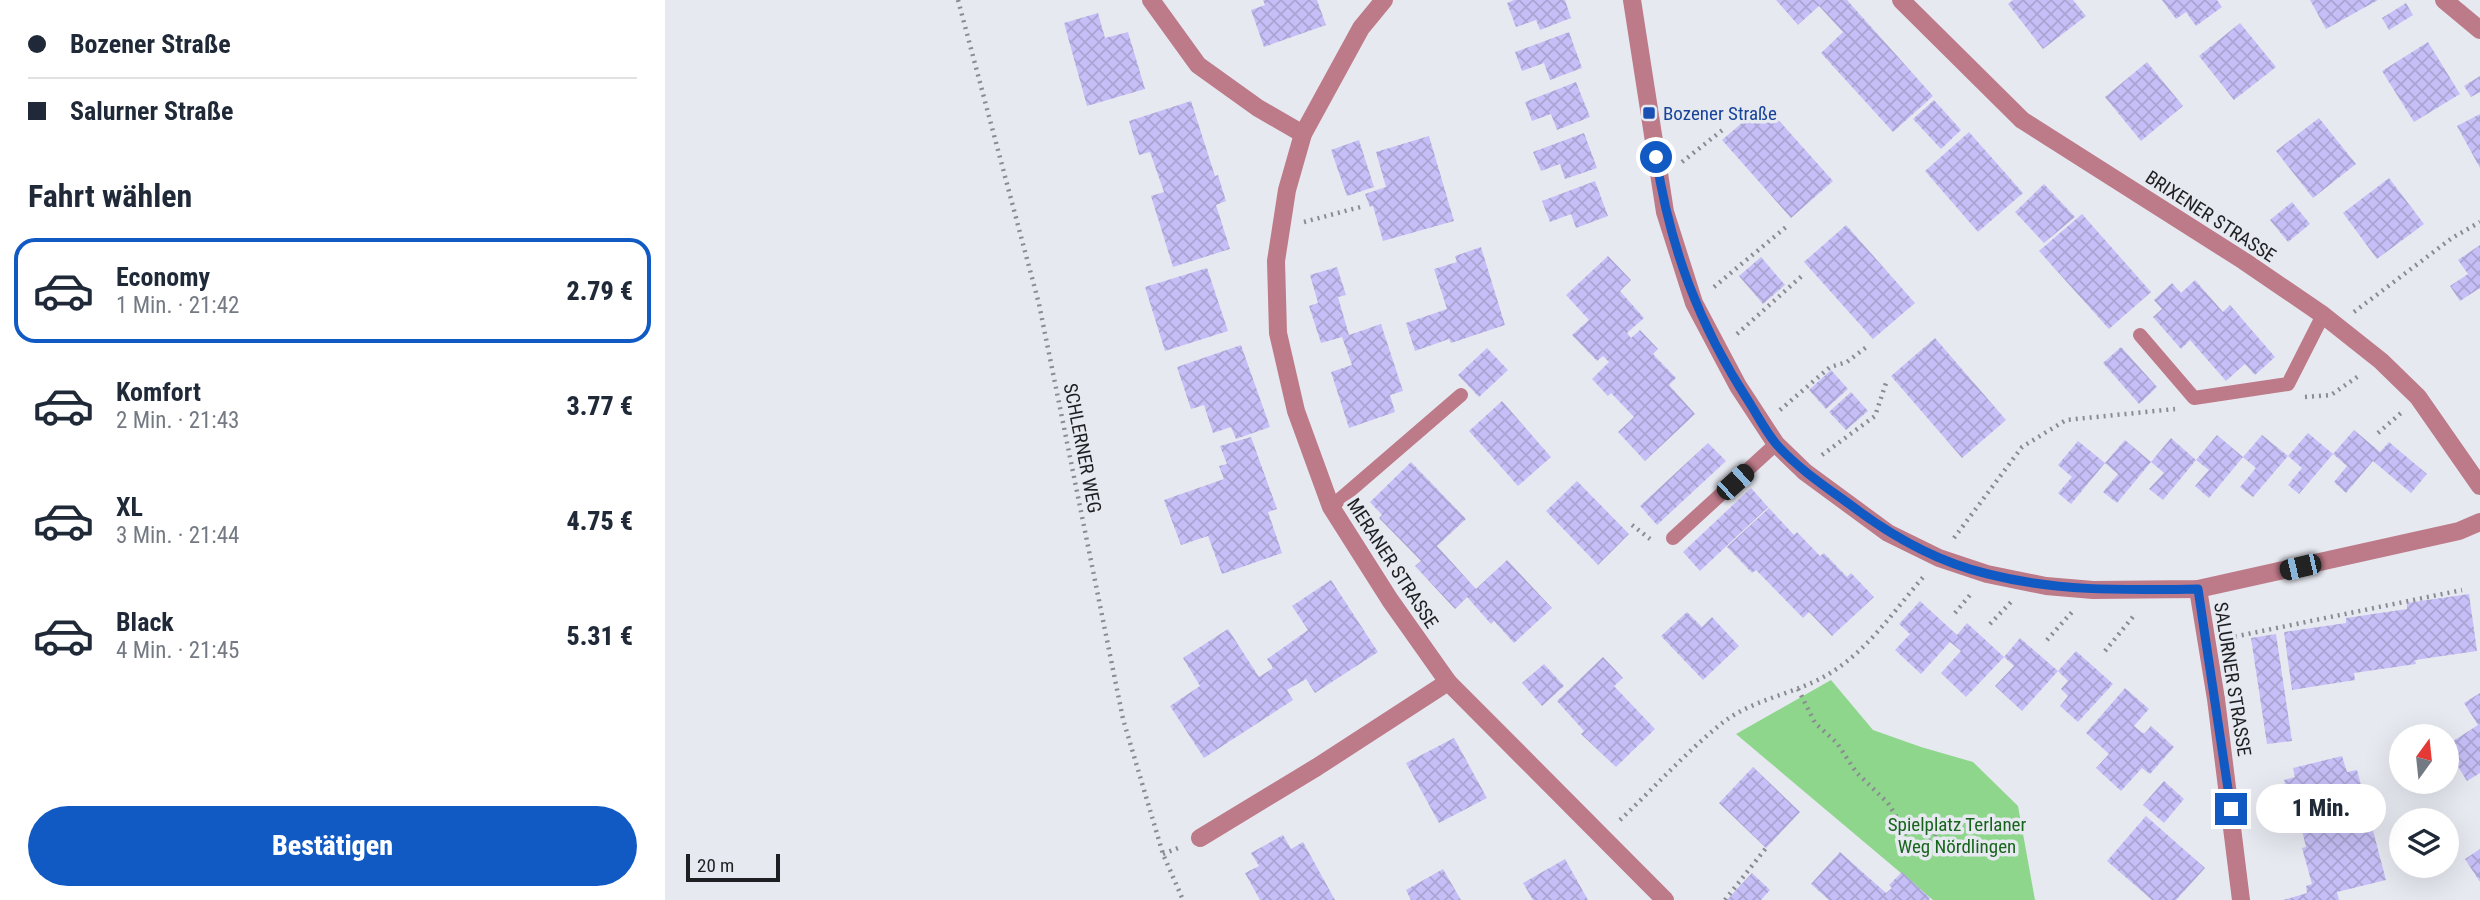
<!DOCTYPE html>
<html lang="de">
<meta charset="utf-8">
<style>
body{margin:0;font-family:"Roboto Condensed",sans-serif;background:#f2f2f3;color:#1f2937;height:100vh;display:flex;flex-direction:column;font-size:26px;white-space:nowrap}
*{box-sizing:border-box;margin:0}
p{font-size:23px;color:#747a83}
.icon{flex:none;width:38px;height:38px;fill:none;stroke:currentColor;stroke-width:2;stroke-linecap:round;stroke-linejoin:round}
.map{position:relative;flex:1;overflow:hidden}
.details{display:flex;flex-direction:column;background:#fff;width:665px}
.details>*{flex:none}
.guide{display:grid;align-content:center;height:154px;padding:0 28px;background:#fff}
.needle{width:46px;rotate:15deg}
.buttons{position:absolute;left:1724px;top:724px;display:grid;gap:14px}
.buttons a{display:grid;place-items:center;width:70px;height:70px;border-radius:50%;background:#fff;box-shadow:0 7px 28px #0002;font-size:35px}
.scale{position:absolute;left:21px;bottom:18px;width:94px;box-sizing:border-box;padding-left:7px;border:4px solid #1e1f22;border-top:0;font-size:19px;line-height:24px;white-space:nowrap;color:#1e1f22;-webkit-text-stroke:5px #e7e9f1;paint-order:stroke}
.end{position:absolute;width:32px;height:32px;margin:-16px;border:9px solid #115ac4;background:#fff;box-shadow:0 0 0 4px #fff}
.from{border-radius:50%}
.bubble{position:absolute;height:49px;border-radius:24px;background:#fff;box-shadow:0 7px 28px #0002;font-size:23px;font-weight:800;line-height:49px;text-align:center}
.car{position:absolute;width:21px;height:42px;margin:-21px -10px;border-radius:9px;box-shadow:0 0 5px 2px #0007;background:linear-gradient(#222 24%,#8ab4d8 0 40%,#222 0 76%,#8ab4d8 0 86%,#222 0)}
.guide b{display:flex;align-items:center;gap:24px;height:66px;font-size:26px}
.guide b+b{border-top:2px solid #e0e1e3}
.guide i{width:18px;height:18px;background:#1f2937}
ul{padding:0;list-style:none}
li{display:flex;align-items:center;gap:21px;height:105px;margin:0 14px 10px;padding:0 14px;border:4px solid transparent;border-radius:21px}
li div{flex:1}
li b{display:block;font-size:26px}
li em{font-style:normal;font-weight:800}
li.current{border-color:#115ac4}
li>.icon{width:63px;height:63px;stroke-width:1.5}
h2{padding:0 28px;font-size:32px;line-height:84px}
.cta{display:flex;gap:14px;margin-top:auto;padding:14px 28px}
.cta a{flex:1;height:80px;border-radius:42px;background:#115ac4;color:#fff;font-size:28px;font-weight:800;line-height:80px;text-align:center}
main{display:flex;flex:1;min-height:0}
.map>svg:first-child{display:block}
</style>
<main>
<section class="details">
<div class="guide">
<b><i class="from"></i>Bozener Straße</b>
<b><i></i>Salurner Straße</b>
</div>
<h2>Fahrt wählen</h2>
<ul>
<li class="current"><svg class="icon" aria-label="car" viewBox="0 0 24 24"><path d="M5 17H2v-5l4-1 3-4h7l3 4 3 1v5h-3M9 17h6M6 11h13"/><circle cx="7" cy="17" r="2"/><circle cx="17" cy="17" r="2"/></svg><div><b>Economy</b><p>1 Min. · 21:42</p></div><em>2.79 €</em></li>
<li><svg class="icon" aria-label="car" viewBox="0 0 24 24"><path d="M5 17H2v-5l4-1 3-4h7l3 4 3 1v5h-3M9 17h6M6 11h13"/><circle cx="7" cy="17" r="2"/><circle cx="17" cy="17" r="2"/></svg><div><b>Komfort</b><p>2 Min. · 21:43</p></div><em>3.77 €</em></li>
<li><svg class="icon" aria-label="car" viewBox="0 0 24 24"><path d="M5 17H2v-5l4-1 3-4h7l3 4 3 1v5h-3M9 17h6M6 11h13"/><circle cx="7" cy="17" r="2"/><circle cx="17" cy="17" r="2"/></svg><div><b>XL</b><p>3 Min. · 21:44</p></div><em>4.75 €</em></li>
<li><svg class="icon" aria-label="car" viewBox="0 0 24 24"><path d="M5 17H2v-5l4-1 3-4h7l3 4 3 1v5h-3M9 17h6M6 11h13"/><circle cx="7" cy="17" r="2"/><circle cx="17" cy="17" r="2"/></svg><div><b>Black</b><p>4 Min. · 21:45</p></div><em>5.31 €</em></li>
</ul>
<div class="cta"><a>Bestätigen</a></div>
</section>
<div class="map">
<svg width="1815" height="900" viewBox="0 0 1815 900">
<defs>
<pattern id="building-cross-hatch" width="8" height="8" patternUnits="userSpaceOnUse" patternTransform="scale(1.75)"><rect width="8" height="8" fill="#c6bff7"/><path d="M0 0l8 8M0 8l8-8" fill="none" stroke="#aaa4d3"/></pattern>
</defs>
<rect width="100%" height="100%" fill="#e7e9f1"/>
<path fill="#8fd68d" d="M1166,680l42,50 48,17 52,15 45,44 17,94h-102l-197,-166z"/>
<g fill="url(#building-cross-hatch)">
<path d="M598,0h54l9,25 -62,22 -13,-37 14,-5z"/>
<path d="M849,0h51l6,18 -31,12 -4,-10 -20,7 -9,-24z"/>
<path d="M1111,0h71l86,96 -40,36 -72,-79 22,-21 -24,-26 -21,19z"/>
<path d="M1348,0h60l13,16 -43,33 -35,-45z"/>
<path d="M1497,0h55l5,7 -26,19 -10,-14 -10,7z"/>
<path d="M1645,0h68l-52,29z"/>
<path d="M1741,3l7,12 -24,15 -7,-12z"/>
<path d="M433,13l7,25 23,-6 17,57 -58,17 -23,-83z"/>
<path d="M1575,23l36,44 -42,33 -35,-44z"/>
<path d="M904,32l13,36 -32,12 -6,-17 -22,8 -7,-19z"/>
<path d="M1763,42l32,52 -46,28 -32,-51z"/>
<path d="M1482,62l36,44 -42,35 -36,-44z"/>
<path d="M1815,76v16l-9,5 -7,-11z"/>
<path d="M911,82l14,35 -33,13 -6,-16 -19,7 -7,-19z"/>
<path d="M1269,100l27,30 -20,19 -28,-30z"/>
<path d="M526,101l24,75 3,-1 8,26 -10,4 14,44 -57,18 -22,-71 13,-4 -14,-40 -11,3 -10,-34z"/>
<path d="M1099,104l69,77 -42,37 -69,-78z"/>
<path d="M1815,114v54l-23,-42z"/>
<path d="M1654,118l37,46 -43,34 -37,-47z"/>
<path d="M1304,132l54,61 -45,39 -53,-61z"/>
<path d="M919,133l13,35 -32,11 -5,-15 -19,7 -8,-19z"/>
<path d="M764,136l25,85 -71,20 -10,-35 -3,1 -5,-13 21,-7 -10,-35z"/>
<path d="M694,140l15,47 -27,9 -16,-46z"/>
<path d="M1724,178l35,46 -47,35 -34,-46z"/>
<path d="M930,181l13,35 -32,12 -5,-14 -21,8 -8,-21z"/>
<path d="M1379,184l31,33 -31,26 -29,-31z"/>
<path d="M1627,202l18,22 -22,18 -18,-22z"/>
<path d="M1417,214l69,78 -42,37 -70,-78z"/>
<path d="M1181,225l69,78 -42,36 -69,-77z"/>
<path d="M1815,245v43l-20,13 -10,-15 18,-12 -10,-14z"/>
<path d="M816,247l24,78 -54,18 -2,-4 -34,12 -9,-28 41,-14 -13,-40 23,-7 -2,-6z"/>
<path d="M943,256l23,24 -11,11 24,27 -17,15 4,5 9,-8 18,19 -5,5 23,24 -7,7 26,29 -50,47 -27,-29 16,-15 -23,-24 -3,3 -16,-17 17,-17 -6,-6 -6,5 -25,-26 17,-15 -23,-25z"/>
<path d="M1096,257l24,28 -22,19 -24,-28z"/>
<path d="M672,267l9,28 -8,2 11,38 32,-11 22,67 -13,4 5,17 -46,16 -18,-56 21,-7 -10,-28 -21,6 -12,-37 9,-3 -8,-28z"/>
<path d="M542,268l21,63 -63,20 -20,-64z"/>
<path d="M1530,280l28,32 7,-7 45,52 -20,18 -10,-11 -19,17 -36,-41 -9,9 -28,-32 9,-8 -8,-9 18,-17 9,10z"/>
<path d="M1270,338l71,82 -44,38 -71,-82z"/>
<path d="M576,345l29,82 -34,12 -5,-12 -18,6 -9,-28 -13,4 -14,-42z"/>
<path d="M1456,347l36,40 -18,17 -36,-41z"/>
<path d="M822,348l21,22 -29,27 -21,-22z"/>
<path d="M1166,370l17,19 -22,20 -17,-19z"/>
<path d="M1186,392l17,19 -22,19 -17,-18z"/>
<path d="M837,401l49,56 -33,29 -49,-55z"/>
<path d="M1689,430l26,22 9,-10 38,32 -16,19 -38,-32 -27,32 -12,-11 13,-16 -14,-12z"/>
<path d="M1643,433l25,21 -34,40 -11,-9 14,-17 -14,-12z"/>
<path d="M1552,435l26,22 -34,41 -14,-12 14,-16 -13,-10z"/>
<path d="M1597,435l26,21 -35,41 -13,-10 16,-19 -13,-11z"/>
<path d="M586,437l26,72 -9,3 14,41 -60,21 -14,-38 -27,9 -17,-45 60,-21 -5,-13 8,-2 -7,-18z"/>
<path d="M1506,438l25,22 -33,40 -14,-11 15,-16 -13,-11z"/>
<path d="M1460,440l26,22 -34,41 -14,-11 15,-18 -13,-11z"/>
<path d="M1413,441l27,22 -34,41 -13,-11 14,-16 -14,-12z"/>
<path d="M1043,443l18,18 -69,64 -17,-19z"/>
<path d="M746,462l55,57 -29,27 39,43 31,-29 45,48 -38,35 -20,-22 -3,3 -24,-27 -12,12 -40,-43 6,-5 -42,-43 3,-3 -12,-13z"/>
<path d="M912,481l52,53 -31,31 -52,-54z"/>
<path d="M1086,488l17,19 -68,64 -17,-19z"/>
<path d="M1104,508l25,27 3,-3 23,24 4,-3 23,24 4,-4 23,24 -42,39 -23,-24 -6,6 -47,-48 -4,3 -25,-26z"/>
<path d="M666,580l47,72 -63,41 -9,-14 -19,11 6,10 -89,58 -34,-52 30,-20 -17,-28 45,-29 31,48 14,-9 -6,-9 41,-29 -16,-24z"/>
<path d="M1804,594l8,57 -62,9 1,4 -62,9 1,7 -63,10 -8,-58 62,-9v-5l61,-9v-6z"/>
<path d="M1255,601l37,34 10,-12 37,34 16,-19 38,33 -36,40 -27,-25 19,-20 -10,-9 -38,40 -25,-24 20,-22 -11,-9 -29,32 -26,-24 15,-16 -11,-10z"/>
<path d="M1022,612l15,15 10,-10 27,29 -36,34 -42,-44z"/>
<path d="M1611,634l16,107 -25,3 -16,-106z"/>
<path d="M1411,651l37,33 -35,38 -18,-16 8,-10 -7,-7 7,-8 -10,-10z"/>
<path d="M938,657l20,21 -9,8 41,43 -39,38 -35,-33 3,-3 -27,-30z"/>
<path d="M879,664l20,22 -22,20 -20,-23z"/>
<path d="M1460,688l24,21 -15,17 10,8 7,-8 23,21 -24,27 -8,-6 -21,23 -25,-23 13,-14 -23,-21z"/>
<path d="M1815,693v80l-13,8 -20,-32v-4l31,-20 -14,-22z"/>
<path d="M789,738l33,60 -48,25 -33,-60z"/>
<path d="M1677,756l5,16 10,-2 29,110 -49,12 2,8h-56l24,-7 -1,-7 6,-2 -10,-36 4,-1 -7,-29 -5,1 -10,-39 11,-3 -2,-9z"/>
<path d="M1088,767l47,45 -34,36 -47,-45z"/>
<path d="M1499,781l20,18 -20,24 -21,-18z"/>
<path d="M1481,816l59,52 -29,32h-24l-45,-39z"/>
<path d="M618,835l8,14 12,-7 32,58h-75l-15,-27 14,-7 -8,-13z"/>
<path d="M1815,849v33l-15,-23z"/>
<path d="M1175,852l46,41 6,-5 -3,-3 13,-13 28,26 -1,2h-100l-18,-16z"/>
<path d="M900,859l23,41h-55l-10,-17z"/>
<path d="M778,869l18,31h-50l-5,-10z"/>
<path d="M1087,873l18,17 -9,10h-34z"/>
</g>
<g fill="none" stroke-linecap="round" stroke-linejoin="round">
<g stroke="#8a8c92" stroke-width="4.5" stroke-dasharray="2 5" stroke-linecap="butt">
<path d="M293,0l81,304 84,415 40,135 20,46"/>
<path d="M1017,162l43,-34"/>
<path d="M639,222l60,-16"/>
<path d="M1049,287l72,-60"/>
<path d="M1689,312l98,-74 28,-16"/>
<path d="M1072,334l67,-60"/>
<path d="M1640,397l26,-2 29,-20"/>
<path d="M1115,410l50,-43 17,-5 22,-17"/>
<path d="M1713,433l23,-20"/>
<path d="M1157,455l53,-39 11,-33"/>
<path d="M967,525l18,14"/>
<path d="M1289,538l68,-91 44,-27 109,-11"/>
<path d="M1290,613l15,-18"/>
<path d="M1325,624l21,-22"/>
<path d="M1563,638l234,-48"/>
<path d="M1382,640l25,-28"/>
<path d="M1440,651l31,-38"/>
<path d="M1133,689l17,34 22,20 19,29 32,31 18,30 16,17 18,-20 14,-7"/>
<path d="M955,820c33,-31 65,-67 101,-96 32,-26 77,-30 111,-52 38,-24 64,-64 93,-97"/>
<path d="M498,854l15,-6"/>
<path d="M1060,900l41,-52"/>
</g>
<g stroke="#bd7a88" stroke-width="14">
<path d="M1475,335l54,63 94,-14 35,-69"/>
<path d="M666,507l130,-112"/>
<path d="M1008,538l103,-94"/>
</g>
<g stroke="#bd7a88" stroke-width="18">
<path d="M486,0l47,65 60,43 45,26"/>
<path d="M719,0l-23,28 -58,106 -16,56 -11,71 2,72 18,78 35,96 59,93 58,82 217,218"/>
<path d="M967,0l33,212 29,91 44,83 38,58 29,28 83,61 51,25 48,16 59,12 47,4 105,-1 261,-58 21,-9"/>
<path d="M1236,0l121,120 222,141 79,54 58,46 37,36 62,89"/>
<path d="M1779,0l36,30"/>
<path d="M1533,589l18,110 25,201"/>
<path d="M535,838l117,-71 131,-85"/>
</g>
</g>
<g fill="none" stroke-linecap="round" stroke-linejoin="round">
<path stroke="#115ac4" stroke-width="9" d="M991,157c14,91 43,168 93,245 9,14 18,32 29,44 22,24 48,41 74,60 41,31 85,56 136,68 70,18 139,16 210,15l33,220"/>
</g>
<rect fill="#1a4fb4" stroke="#e7e9f1" stroke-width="2.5" x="977" y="106" width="14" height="14" rx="3.5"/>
<g text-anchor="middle" stroke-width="7" stroke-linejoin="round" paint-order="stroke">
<g font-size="19" fill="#164399" stroke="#e7e9f1" text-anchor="start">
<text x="998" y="120">Bozener Straße</text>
</g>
<g font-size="19" fill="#1e1f22" stroke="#e7e9f1">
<text transform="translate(1546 216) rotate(33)" y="7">BRIXENER STRASSE</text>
<text transform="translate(418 448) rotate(79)" y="7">SCHLERNER WEG</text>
<text transform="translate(728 563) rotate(57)" y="7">MERANER STRASSE</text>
<text transform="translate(1568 679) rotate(81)" y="7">SALURNER STRASSE</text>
</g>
<g font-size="19" fill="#18641d" stroke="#e7e9f1">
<text x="1292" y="831">Spielplatz Terlaner<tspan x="1292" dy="22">Weg Nördlingen</tspan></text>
</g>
</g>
</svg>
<div class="buttons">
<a><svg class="needle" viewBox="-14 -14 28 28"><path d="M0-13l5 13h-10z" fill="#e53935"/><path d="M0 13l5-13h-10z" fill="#747a83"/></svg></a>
<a><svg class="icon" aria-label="layers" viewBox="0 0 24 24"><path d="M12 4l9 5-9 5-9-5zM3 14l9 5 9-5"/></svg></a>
</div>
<div class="scale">20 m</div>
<i class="end from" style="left:991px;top:157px"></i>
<i class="end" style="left:1566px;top:809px"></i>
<div class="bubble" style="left:1591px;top:784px;width:130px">1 Min.</div>
<i class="car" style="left:1070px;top:482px;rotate:48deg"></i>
<i class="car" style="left:1635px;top:567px;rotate:257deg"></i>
</div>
</main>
